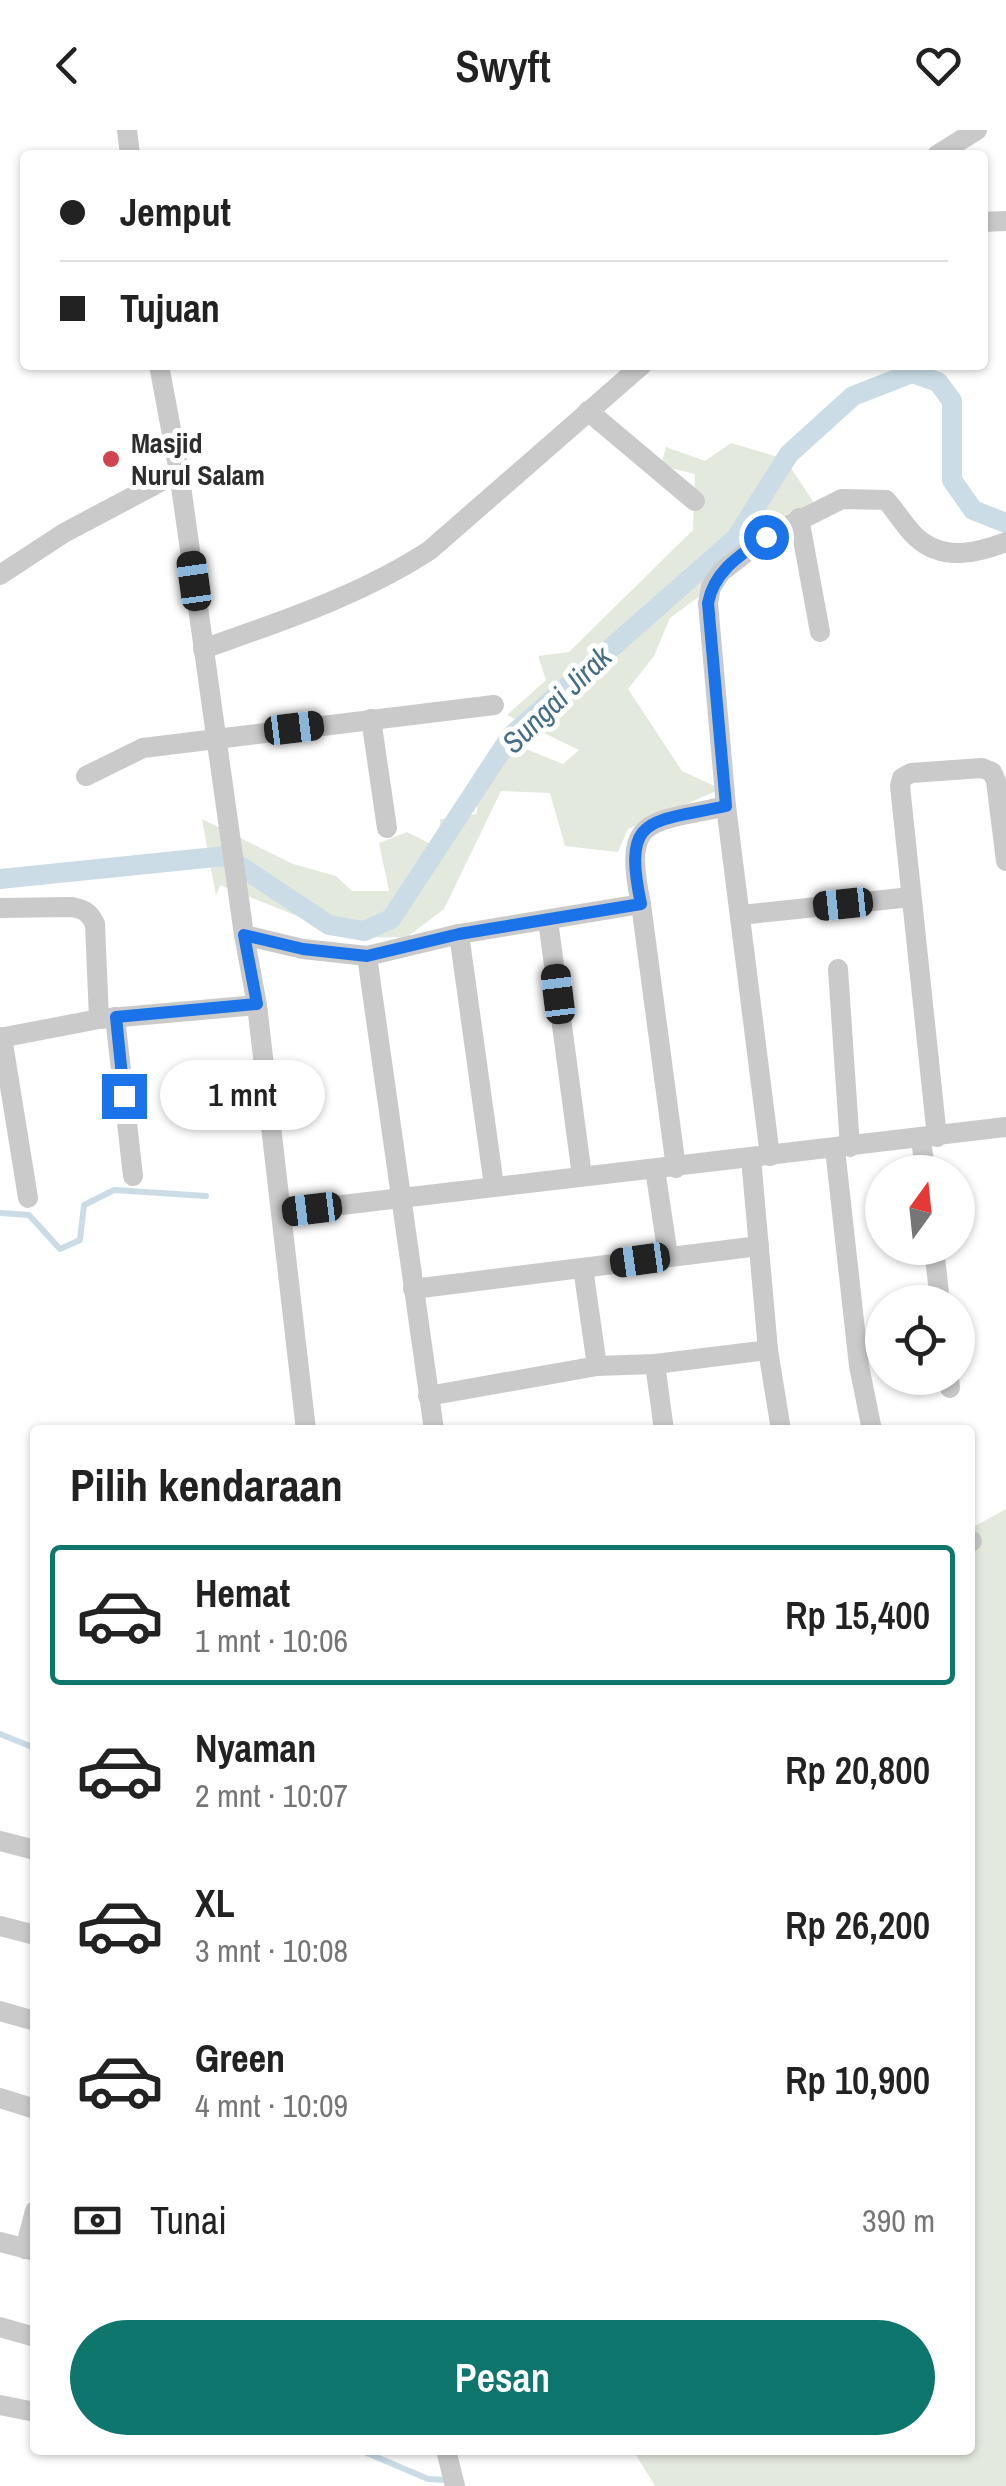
<!DOCTYPE html>
<html lang="id">
<meta charset="utf-8">
<style>
body{margin:0;font-family:"Archivo Narrow",sans-serif;background:#f2f2f2;color:#222;height:100vh;display:flex;flex-direction:column;font-size:38px;white-space:nowrap}
*{box-sizing:border-box;margin:0}
p{font-size:32px;color:#767676}
.icon{flex:none;width:55px;height:55px;fill:none;stroke:currentColor;stroke-width:2;stroke-linecap:round;stroke-linejoin:round}
.map{position:relative;flex:1;overflow:hidden}
.side{position:absolute;left:30px;top:1295px;width:945px;height:1030px;display:flex;flex-direction:column;background:#fff;border-radius:10px;box-shadow:0 2px 8px #0004}
.side>*{flex:none}
.top-card{position:absolute;left:20px;top:20px;width:968px;height:220px;border-radius:10px;box-shadow:0 2px 8px #0004;display:grid;align-content:center;height:220px;padding:0 40px;background:#fff}
.needle{width:65px;rotate:15deg}
.controls{position:absolute;left:865px;top:1025px;display:grid;gap:20px}
.controls a{display:grid;place-items:center;width:110px;height:110px;border-radius:50%;background:#fff;box-shadow:0 2px 8px #0004;font-size:50px}
.end{position:absolute;width:45px;height:45px;margin:-22px;border:12px solid #1a73e8;background:#fff;box-shadow:0 0 0 5px #fff}
.from{border-radius:50%}
.bubble{position:absolute;height:70px;border-radius:35px;background:#fff;box-shadow:0 2px 8px #0004;font-size:32px;font-weight:600;line-height:70px;text-align:center}
.car{position:absolute;width:30px;height:60px;margin:-30px -15px;border-radius:12px;box-shadow:0 0 8px 2px #0007;background:linear-gradient(#222 24%,#8ab4d8 0 40%,#222 0 76%,#8ab4d8 0 86%,#222 0)}
.top-card b{display:flex;align-items:center;gap:35px;height:95px;font-size:38px}
.top-card b+b{border-top:2px solid #e0e0e0}
.top-card i{width:25px;height:25px;background:#222}
ul{padding:0;list-style:none}
li{display:flex;align-items:center;gap:30px;height:140px;margin:0 20px 15px;padding:0 20px;border:5px solid transparent;border-radius:10px}
li div{flex:1}
li b{display:block;font-size:38px}
li em{font-style:normal;font-weight:600}
li.selected{border-color:#0f766e}
li>.icon{width:90px;height:90px;stroke-width:1.5}
h2{padding:0 40px;font-size:45px;line-height:120px}
.pay{display:flex;align-items:center;gap:25px;height:110px;padding:0 40px;font-size:38px}
.pay p{margin-inline-start:auto}
.cta{display:flex;gap:20px;margin-top:auto;padding:20px 40px}
.cta a{flex:1;height:115px;border-radius:60px;background:#0f766e;color:#fff;font-size:40px;font-weight:600;line-height:115px;text-align:center}
header{display:flex;justify-content:space-between;align-items:center;height:130px;padding:0 40px;background:#fff;font-size:45px;font-weight:600}
.map>svg:first-child{display:block}
</style>
<header><svg class="icon" aria-label="back" viewBox="0 0 24 24"><path d="M15 5l-7 7 7 7"/></svg>Swyft<svg class="icon" aria-label="heart" viewBox="0 0 24 24"><path d="M12 20l-8-8c-3-5 5-10 8-4 3-6 11-1 8 4z"/></svg></header>
<div class="map">
<svg width="1006" height="2356" viewBox="0 0 1006 2356">
<rect width="100%" height="100%" fill="#fff"/>
<g fill="#e4e9dd">
<path d="M731,313l54,16 33,50 -148,109 -16,38 -26,33 54,82 39,18 -93,40 -10,23 -53,-6 -15,-53 -49,-2 -57,118 -37,28 -55,1 -132,-53 -4,11 -14,-77 91,45 43,12 16,15h37l-10,-48 28,-11 32,16 1,-29 37,-5v-45l34,-26 52,21 16,-14 -72,-35 39,-35 -8,-24 31,-4 124,-122 2,-56 -34,-8 5,-19 39,14z"/>
<path d="M1006,1379v977h-351l-22,-36h337v-921z"/>
</g>
<g fill="none" stroke-linecap="round" stroke-linejoin="round">
<g stroke="#cbdce7" stroke-width="6">
<path d="M0,1083l29,2 31,34 20,-9 4,-35 30,-15 92,6"/>
<path d="M0,1604l35,14"/>
<path d="M360,2320l68,29 20,1"/>
</g>
<path stroke="#cbdce7" stroke-width="20" d="M0,749l225,-23 104,69 35,6 27,-12 120,-183 225,-198 53,-84 64,-58 59,-23 26,9 14,19v79l21,30 33,13"/>
<g stroke="#cacaca" stroke-width="20">
<path d="M127,0l3,25"/>
<path d="M937,25l40,-25"/>
<path d="M982,92l24,-1"/>
<path d="M159,235l20,107 65,463 13,70 49,425"/>
<path d="M588,281l107,90"/>
<path d="M799,388l21,114"/>
<path d="M0,445l64,-42 115,-61"/>
<path d="M203,519c76,-27 159,-54 227,-99l212,-185"/>
<path d="M371,589l16,109"/>
<path d="M86,646l57,-28 351,-43"/>
<path d="M0,778l72,-1c12,2 18,6 23,17l4,95"/>
<path d="M741,785l170,-18"/>
<path d="M548,790l34,256"/>
<path d="M459,804l35,252"/>
<path d="M244,805l59,14 64,7 92,-22 182,-30"/>
<path d="M367,826l67,474"/>
<path d="M838,839l12,178"/>
<path d="M115,887l18,159"/>
<path d="M2,907l26,161"/>
<path d="M0,908l99,-19 158,-14"/>
<path d="M937,1007l-37,-351 2,-8 9,-5 71,-5 10,4 4,9 10,80"/>
<path d="M921,1008l4,34"/>
<path d="M835,1019l24,217 13,64"/>
<path d="M770,1026l-44,-350 -18,-203 3,-16 10,-15 45,-35 76,-38 44,1c10,11 19,27 30,37 27,25 61,16 90,5"/>
<path d="M751,1028l17,192 13,80"/>
<path d="M676,1038l-35,-264c-19,-90 8,-80 85,-98"/>
<path d="M655,1039l13,87"/>
<path d="M282,1082l724,-85"/>
<path d="M934,1118l6,54"/>
<path d="M583,1138l14,98"/>
<path d="M413,1159l346,-43"/>
<path d="M655,1234l9,66"/>
<path d="M949,1248l1,10"/>
<path d="M428,1266l169,-30 58,-2 113,-14"/>
<path d="M970,1412l2,-1"/>
<path d="M0,1711l35,9"/>
<path d="M0,1796l35,9"/>
<path d="M0,1881l35,10"/>
<path d="M0,1968l35,11"/>
<path d="M0,2112l35,9"/>
<path d="M25,2119l10,-38"/>
<path d="M0,2197l35,10"/>
<path d="M0,2275l35,7"/>
<path d="M446,2320l9,36"/>
</g>
</g>
<g fill="none" stroke-linecap="round" stroke-linejoin="round">
<path stroke="#1a73e8" stroke-width="12" d="M124,966l-8,-79 141,-13 -13,-69 59,14 64,7 92,-22 182,-30c-19,-90 8,-81 85,-98l-18,-203c6,-32 32,-48 58,-66"/>
</g>
<circle fill="#d04450" stroke="#fff" stroke-width="4" cx="111" cy="329" r="10"/>
<g text-anchor="middle" stroke-width="10" stroke-linejoin="round" paint-order="stroke">
<g font-size="28" font-weight="bold" fill="#2d2d2d" stroke="#fff" text-anchor="start">
<text x="131" y="323">Masjid<tspan x="131" dy="32">Nurul Salam</tspan></text>
</g>
<g font-size="30" font-style="italic" fill="#456d86" stroke="#fff">
<text transform="translate(557 570) rotate(-44)" y="10">Sungai Jirak</text>
</g>
</g>
</svg>
<div class="controls">
<a><svg class="needle" viewBox="-14 -14 28 28"><path d="M0-13l5 13h-10z" fill="#e53935"/><path d="M0 13l5-13h-10z" fill="#767676"/></svg></a>
<a><svg class="icon" aria-label="locate" viewBox="0 0 24 24"><circle cx="12" cy="12" r="6"/><path d="M12 2v4M12 18v4M2 12h4M18 12h4"/></svg></a>
</div>
<i class="end from" style="left:766px;top:407px"></i>
<i class="end" style="left:124px;top:966px"></i>
<div class="bubble" style="left:160px;top:930px;width:165px">1 mnt</div>
<i class="car" style="left:194px;top:451px;rotate:352deg"></i>
<i class="car" style="left:294px;top:598px;rotate:83deg"></i>
<i class="car" style="left:843px;top:774px;rotate:264deg"></i>
<i class="car" style="left:558px;top:864px;rotate:353deg"></i>
<i class="car" style="left:312px;top:1079px;rotate:263deg"></i>
<i class="car" style="left:640px;top:1130px;rotate:262deg"></i>
<div class="top-card">
<b><i class="from"></i>Jemput</b>
<b><i></i>Tujuan</b>
</div>
<section class="side">
<h2>Pilih kendaraan</h2>
<ul>
<li class="selected"><svg class="icon" aria-label="car" viewBox="0 0 24 24"><path d="M5 17H2v-5l4-1 3-4h7l3 4 3 1v5h-3M9 17h6M6 11h13"/><circle cx="7" cy="17" r="2"/><circle cx="17" cy="17" r="2"/></svg><div><b>Hemat</b><p>1 mnt · 10:06</p></div><em>Rp 15,400</em></li>
<li><svg class="icon" aria-label="car" viewBox="0 0 24 24"><path d="M5 17H2v-5l4-1 3-4h7l3 4 3 1v5h-3M9 17h6M6 11h13"/><circle cx="7" cy="17" r="2"/><circle cx="17" cy="17" r="2"/></svg><div><b>Nyaman</b><p>2 mnt · 10:07</p></div><em>Rp 20,800</em></li>
<li><svg class="icon" aria-label="car" viewBox="0 0 24 24"><path d="M5 17H2v-5l4-1 3-4h7l3 4 3 1v5h-3M9 17h6M6 11h13"/><circle cx="7" cy="17" r="2"/><circle cx="17" cy="17" r="2"/></svg><div><b>XL</b><p>3 mnt · 10:08</p></div><em>Rp 26,200</em></li>
<li><svg class="icon" aria-label="car" viewBox="0 0 24 24"><path d="M5 17H2v-5l4-1 3-4h7l3 4 3 1v5h-3M9 17h6M6 11h13"/><circle cx="7" cy="17" r="2"/><circle cx="17" cy="17" r="2"/></svg><div><b>Green</b><p>4 mnt · 10:09</p></div><em>Rp 10,900</em></li>
</ul>
<div class="pay"><svg class="icon" aria-label="cash" viewBox="0 0 24 24"><path d="M3 7h18v10H3z"/><circle cx="12" cy="12" r="2"/></svg>Tunai<p>390 m</p></div>
<div class="cta"><a>Pesan</a></div>
</section>
</div>
